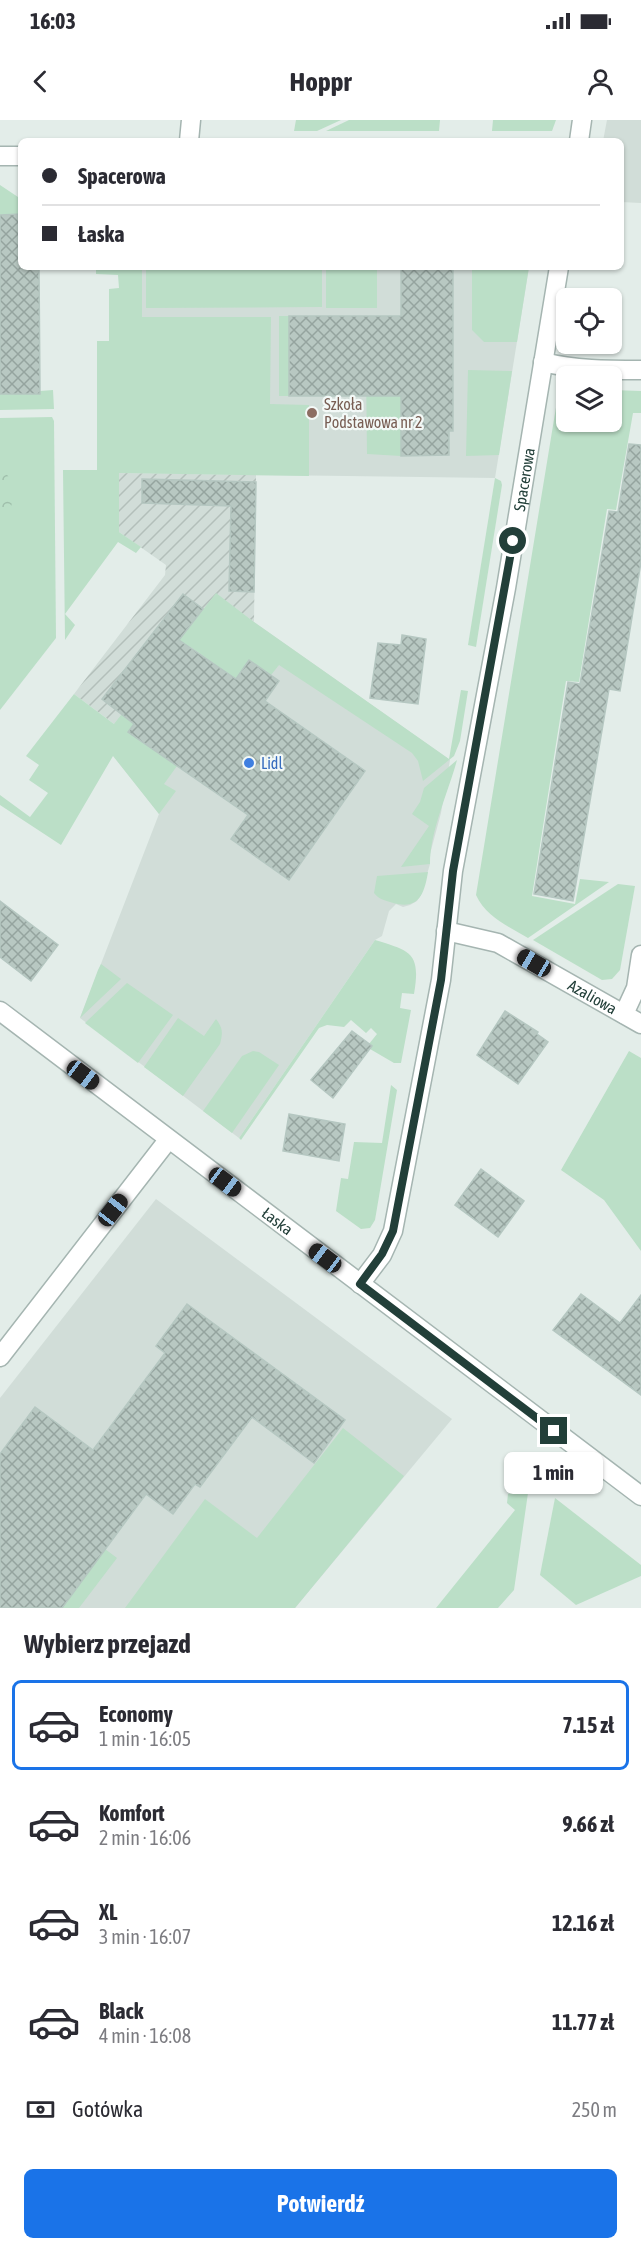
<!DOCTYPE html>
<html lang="pl">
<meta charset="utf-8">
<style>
body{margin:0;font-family:"Asap Condensed",sans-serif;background:#f7f7f7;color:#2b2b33;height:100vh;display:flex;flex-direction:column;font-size:22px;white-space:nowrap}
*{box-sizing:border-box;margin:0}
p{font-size:20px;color:#7c7c81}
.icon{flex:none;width:33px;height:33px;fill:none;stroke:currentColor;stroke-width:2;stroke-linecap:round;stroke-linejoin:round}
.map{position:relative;height:1488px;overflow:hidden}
.side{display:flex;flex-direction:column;background:#fff;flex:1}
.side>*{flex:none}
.banner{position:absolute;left:18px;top:18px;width:606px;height:132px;border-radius:9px;box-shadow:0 2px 4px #0004;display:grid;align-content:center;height:132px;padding:0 24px;background:#fff}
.buttons{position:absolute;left:556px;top:168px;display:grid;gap:12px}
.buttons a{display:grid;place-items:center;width:66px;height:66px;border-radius:9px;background:#fff;box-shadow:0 2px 4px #0004;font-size:30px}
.end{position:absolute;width:27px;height:27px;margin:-14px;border:8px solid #223f39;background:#fff;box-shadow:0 0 0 3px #fff}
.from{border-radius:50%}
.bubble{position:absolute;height:42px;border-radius:9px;background:#fff;box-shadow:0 2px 4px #0004;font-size:20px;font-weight:700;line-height:42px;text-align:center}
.car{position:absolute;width:18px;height:36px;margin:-18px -9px;border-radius:8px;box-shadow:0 0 4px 2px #0007;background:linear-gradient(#222 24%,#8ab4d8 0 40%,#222 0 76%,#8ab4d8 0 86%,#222 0)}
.banner b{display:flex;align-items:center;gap:21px;height:57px;font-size:22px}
.banner b+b{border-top:2px solid #e1e1e2}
.banner i{width:15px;height:15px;background:#2b2b33}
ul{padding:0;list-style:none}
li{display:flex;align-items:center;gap:18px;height:90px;margin:0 12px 9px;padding:0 12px;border:3px solid transparent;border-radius:9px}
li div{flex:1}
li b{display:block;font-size:22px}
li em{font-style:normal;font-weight:700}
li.active{border-color:#1a73e8}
li>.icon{width:54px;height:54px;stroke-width:1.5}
h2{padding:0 24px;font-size:27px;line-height:72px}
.pay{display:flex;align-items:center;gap:15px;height:66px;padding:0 24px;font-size:22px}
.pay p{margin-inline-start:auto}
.cta{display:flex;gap:12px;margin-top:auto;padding:12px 24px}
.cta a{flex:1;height:69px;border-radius:9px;background:#1a73e8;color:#fff;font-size:24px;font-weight:700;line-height:69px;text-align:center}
.status{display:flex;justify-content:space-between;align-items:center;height:42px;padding:0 30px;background:#fff;direction:ltr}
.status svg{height:16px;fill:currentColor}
header{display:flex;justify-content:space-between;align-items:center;height:78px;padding:0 24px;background:#fff;font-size:27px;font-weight:700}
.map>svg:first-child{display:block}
</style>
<div class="status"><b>16:03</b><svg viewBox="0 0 49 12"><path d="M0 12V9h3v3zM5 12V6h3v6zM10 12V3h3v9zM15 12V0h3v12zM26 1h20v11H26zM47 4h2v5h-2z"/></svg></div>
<header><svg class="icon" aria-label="back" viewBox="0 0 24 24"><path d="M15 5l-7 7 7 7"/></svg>Hoppr<svg class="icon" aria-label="person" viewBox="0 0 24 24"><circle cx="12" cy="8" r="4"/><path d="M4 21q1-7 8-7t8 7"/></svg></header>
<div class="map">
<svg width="641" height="1488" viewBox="0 0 641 1488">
<defs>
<pattern id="industrial-furrows" width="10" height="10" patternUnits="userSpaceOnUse" patternTransform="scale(1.5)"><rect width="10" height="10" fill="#d1ddd8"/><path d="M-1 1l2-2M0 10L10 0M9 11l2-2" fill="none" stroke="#b3bfba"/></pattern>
<pattern id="park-crowns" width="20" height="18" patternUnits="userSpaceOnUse" patternTransform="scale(1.5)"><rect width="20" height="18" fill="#bbdfc7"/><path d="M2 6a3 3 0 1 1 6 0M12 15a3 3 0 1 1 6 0" fill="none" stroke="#a0c0ac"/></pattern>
<pattern id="building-cross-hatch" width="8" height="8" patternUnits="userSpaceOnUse" patternTransform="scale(1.5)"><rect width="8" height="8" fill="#b8c8c2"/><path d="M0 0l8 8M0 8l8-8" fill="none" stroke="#95a49f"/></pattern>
</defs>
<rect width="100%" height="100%" fill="#e3ede9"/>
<g fill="#d1ddd8">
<path d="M607,0h34v83l-20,-1v-61h-18z"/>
<path d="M119,147h410l-34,211 -376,-5z"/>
<path d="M216,473l38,29 196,138 -9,53 -11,41v10l-9,31 -4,6 -7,4 -7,2 -7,-3 -7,7 -7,25 -7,4 -136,198 -159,-120 79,-204 -58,-74z"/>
<path d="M156,1079l296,220 -157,189h-295v-210z"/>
</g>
<path fill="url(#industrial-furrows)" d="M119,353l137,2 -2,147 -38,-28 -102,130 -40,-30 91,-119 1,-10 -47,-33z"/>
<g fill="#bbdfc7">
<path d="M296,0h45l-24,11h-23z"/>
<path d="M349,0h91l-1,11h-113z"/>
<path d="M493,0h63l-4,11h-60z"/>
<path d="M0,65l21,14v15l-21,1z"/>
<path d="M96,147h46v50h129l-1,87 39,1v71l-190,-3v59l22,15 -5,6 -18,-11 -53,72 10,11 -10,15 -2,-170h34v-129h12v-52l10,-1 -1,-13 -22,-1z"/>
<path d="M146,147h176v40l-176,1z"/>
<rect x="326" y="147" width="51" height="41"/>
<path d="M472,147h57l-12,75h-33l-12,-12z"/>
<rect x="279" y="196" width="10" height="80"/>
<path d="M366,250h35v86l-34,-2z"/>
<path d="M468,250l44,1 -13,84 -33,1z"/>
<path d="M559,269h8v33h45v-32l29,1v22h-8l-17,97 -9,-1 -28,173 -13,-1 -34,215 43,8 5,-25 29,3 -81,56c-20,-12 -42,-21 -52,-43z"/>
<path d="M53,270l1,19 -54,1v-16h40v-3z"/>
<path d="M52,297l2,4 2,217 -56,72v-292z"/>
<path d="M495,358l6,3 1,4 -26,162 -8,-2z"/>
<path d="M216,473l38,29 195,137 12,-69 7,1 -8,50 -6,15 -31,25 -5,-20 -6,-8 -133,-88 -8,10 -22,-15 -13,19 -47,-33 -61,86 49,34 -13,18 12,7 -17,23 -46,-58 -52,89 -61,-40v-10l30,22 18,-24 -19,-13 10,-15 -13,-9 48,-62 40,30z"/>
<path d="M457,640c-9,33 -27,71 -27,104l-29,3 28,-41 -17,-12 8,-12 4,-14z"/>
<path d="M428,752c-4,24 -10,39 -38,30 -7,-2 -11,-3 -16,-9l3,-17z"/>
<path d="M618,764l17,2 -15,84 -8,9 -10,1 -69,-40z"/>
<path d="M375,820c36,11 46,13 39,54l-12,-1 -2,15 11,2 -10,53h-7l-24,-14 -1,-5 8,-10 -6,-6 -5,5 -15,-13 -7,7 -17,-2 -8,3 -78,112 -2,-2z"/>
<path d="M101,844l20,15 -41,39 18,-48z"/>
<path d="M127,863l46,32 -35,48 -53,-40z"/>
<path d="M178,898l26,18 12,-17c7,9 7,14 4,25l-37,52 -39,-29z"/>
<path d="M253,931l6,1 20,13 -47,68 -29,-22 39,-55z"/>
<path d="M629,931l12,7v193l-37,-51 -43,-30z"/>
<path d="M391,965l6,5 -22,130 -5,8 -9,1 -25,-18 5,-33 7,1 6,-37 28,1z"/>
<path d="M343,1308l61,48 -109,132h-170l80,-109 52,39z"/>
<path d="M523,1369l5,4 -14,97 -16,18h-62l79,-98 -8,-7 1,-9z"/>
<path d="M555,1378l86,67v11l-65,29 -36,-30z"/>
<path d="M105,1429l12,9 -38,50h-17z"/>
</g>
<path fill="url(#park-crowns)" d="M0,343l17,28 -17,43z"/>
<g fill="url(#building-cross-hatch)" stroke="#b5c7c1" stroke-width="1.5">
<path d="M21,94v53h18l1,127h-40v-179z"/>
<path d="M401,147h52v164h-4v24l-48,1v-60h-112v-80h112z"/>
<path d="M629,324l12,1v117l-21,129 -11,-2 -36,212 -39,-7 34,-212 12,2 29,-173 9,1z"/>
<path d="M142,359l114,3 -2,110 -25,-1 2,-85 -89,-3z"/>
<path d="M183,474l20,15 -24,31 57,39 13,-19 30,21 -14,20 100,70 -76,109 -58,-41 17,-24 -120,-83 6,-8 -32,-25z"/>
<path d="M402,515l24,4 -8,65 -48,-6 8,-55 23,2z"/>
<path d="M0,781l58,44 -27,36 -31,-24z"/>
<path d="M505,891l33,21 -1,2 11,8 -30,42 -41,-29z"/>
<path d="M352,911l20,15 -39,52 -22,-18z"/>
<path d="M289,994l56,10 -6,37 -56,-10z"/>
<path d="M481,1049l43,32 -26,36 -43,-32z"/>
<path d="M581,1174l39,29 21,-28v100l-88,-65z"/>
<path d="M187,1184l158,116 -31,43 -62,-46 -52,70 -5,-3 -22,30 -27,-20 -84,114h-62v-154l35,-47 58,43 72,-97 -9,-7z"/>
</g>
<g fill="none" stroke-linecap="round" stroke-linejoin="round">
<defs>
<g id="minor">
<path d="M189,21l2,-21"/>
<path d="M579,21l3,-21"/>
<path d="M0,36h21"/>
<path d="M543,242c32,8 64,8 98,8"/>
<path id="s1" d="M446,811l52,12 143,81"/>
<path id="s2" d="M0,891l641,485"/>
<path d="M624,894l12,-26 5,-33"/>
<path id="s3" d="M360,1164l22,-29 11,-24 48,-251 12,-109 53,-283 53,-321"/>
<path d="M0,1237l168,-217"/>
</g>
</defs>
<use href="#minor" stroke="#a5b5b1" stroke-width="21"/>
<use href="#minor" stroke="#fff" stroke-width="18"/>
</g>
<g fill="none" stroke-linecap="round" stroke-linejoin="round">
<path stroke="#223f39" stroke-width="8" d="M513,421l-60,330 -12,109 -48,251 -11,23 -22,30 194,147"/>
</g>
<circle fill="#8d6e63" stroke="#f3f9f7" stroke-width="2" cx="312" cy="293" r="6"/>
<circle fill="#3f7fe0" stroke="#f3f9f7" stroke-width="2" cx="249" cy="643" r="6"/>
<g text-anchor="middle" stroke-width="4.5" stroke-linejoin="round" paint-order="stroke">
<g font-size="16" fill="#785e54" stroke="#f3f9f7" text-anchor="start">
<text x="324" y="290">Szkoła<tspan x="324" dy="18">Podstawowa nr 2</tspan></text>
</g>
<g font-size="16" fill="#223f39" stroke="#f3f9f7">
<text dy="6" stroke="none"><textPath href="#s3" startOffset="826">Spacerowa</textPath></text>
<text dy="6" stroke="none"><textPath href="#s1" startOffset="162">Azaliowa</textPath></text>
<text dy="6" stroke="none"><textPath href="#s2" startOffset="348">Łaska</textPath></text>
</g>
<g font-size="16" fill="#366cbe" stroke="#f3f9f7" text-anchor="start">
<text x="261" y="649">Lidl</text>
</g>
</g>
</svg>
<div class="buttons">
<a><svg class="icon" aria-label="locate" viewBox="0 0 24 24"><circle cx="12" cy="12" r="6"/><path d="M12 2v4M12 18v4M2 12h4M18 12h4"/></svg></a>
<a><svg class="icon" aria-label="layers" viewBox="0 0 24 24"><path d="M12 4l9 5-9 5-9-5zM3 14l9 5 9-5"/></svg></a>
</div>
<i class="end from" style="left:513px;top:421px"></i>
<i class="end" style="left:554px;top:1311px"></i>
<div class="bubble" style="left:504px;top:1332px;width:99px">1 min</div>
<i class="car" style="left:534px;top:843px;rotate:300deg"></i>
<i class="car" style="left:83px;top:955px;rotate:127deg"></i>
<i class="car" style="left:225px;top:1062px;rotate:127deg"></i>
<i class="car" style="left:113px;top:1090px;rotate:38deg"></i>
<i class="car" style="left:325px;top:1138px;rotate:307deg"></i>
<div class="banner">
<b><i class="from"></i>Spacerowa</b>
<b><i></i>Łaska</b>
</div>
</div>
<section class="side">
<h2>Wybierz przejazd</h2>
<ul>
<li class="active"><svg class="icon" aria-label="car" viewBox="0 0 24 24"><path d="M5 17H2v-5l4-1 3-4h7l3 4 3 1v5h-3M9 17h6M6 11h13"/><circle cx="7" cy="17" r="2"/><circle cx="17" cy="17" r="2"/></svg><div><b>Economy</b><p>1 min · 16:05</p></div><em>7.15 zł</em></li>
<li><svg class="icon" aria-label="car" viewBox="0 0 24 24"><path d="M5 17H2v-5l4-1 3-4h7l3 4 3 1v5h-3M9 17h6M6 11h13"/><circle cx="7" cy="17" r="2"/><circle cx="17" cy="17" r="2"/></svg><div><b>Komfort</b><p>2 min · 16:06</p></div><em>9.66 zł</em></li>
<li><svg class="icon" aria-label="car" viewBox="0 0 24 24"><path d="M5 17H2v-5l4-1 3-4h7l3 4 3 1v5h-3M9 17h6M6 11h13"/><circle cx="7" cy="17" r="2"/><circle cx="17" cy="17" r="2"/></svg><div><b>XL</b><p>3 min · 16:07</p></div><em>12.16 zł</em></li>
<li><svg class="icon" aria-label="car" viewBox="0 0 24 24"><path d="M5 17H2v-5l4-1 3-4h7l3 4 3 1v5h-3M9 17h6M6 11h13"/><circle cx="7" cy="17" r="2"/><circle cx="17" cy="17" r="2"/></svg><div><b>Black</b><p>4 min · 16:08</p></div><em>11.77 zł</em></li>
</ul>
<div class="pay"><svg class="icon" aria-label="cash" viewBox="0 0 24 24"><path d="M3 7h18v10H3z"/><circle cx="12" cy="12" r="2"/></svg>Gotówka<p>250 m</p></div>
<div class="cta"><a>Potwierdź</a></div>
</section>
